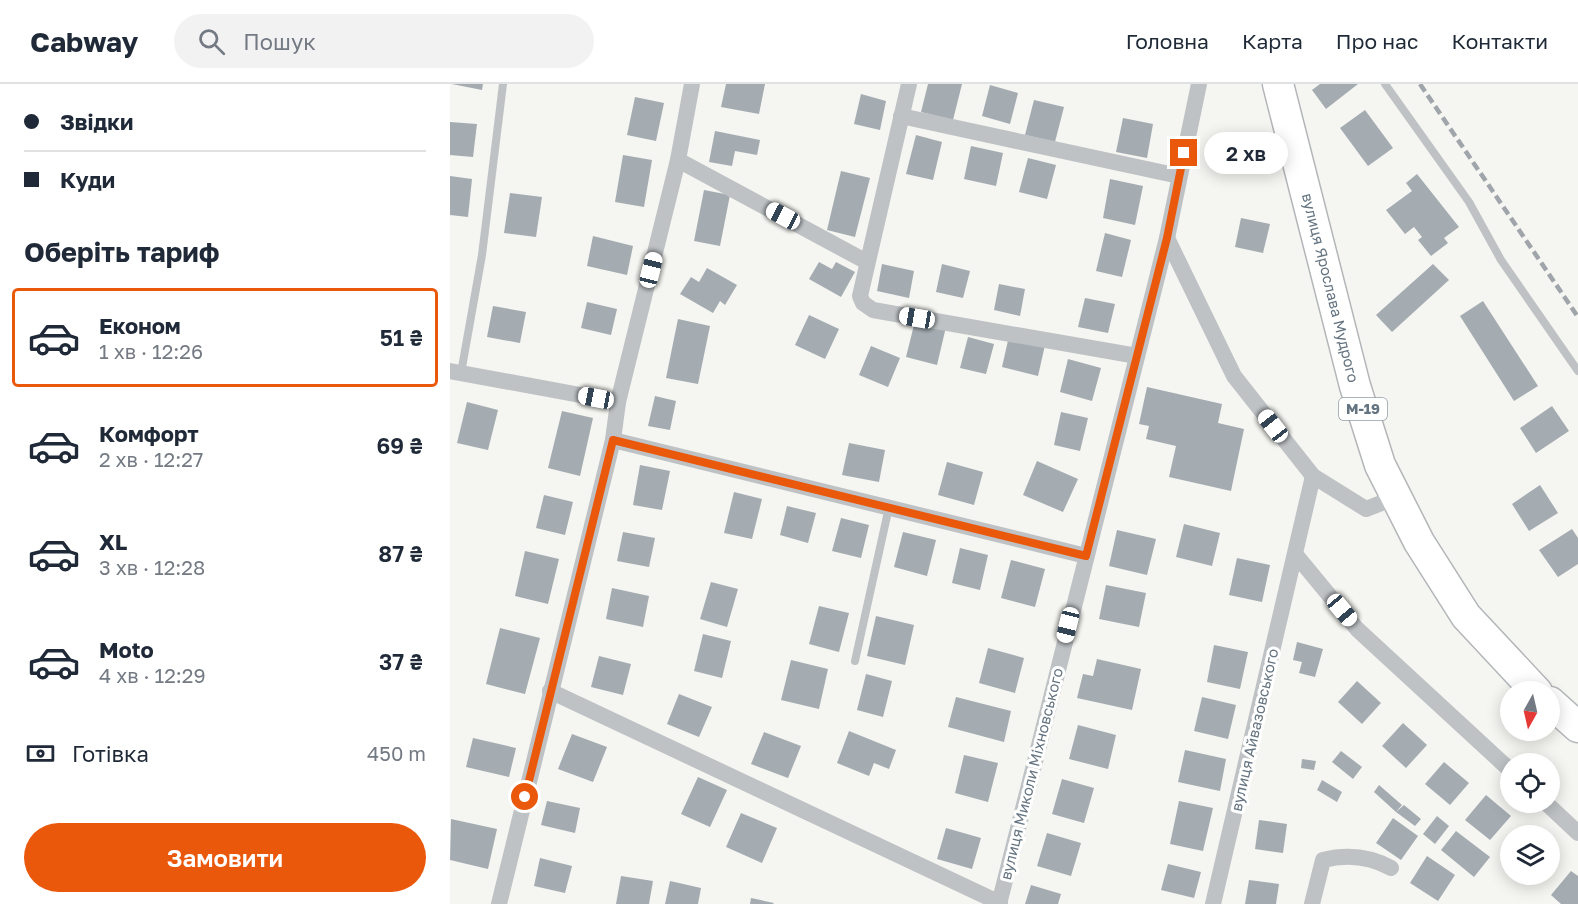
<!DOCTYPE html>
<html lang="uk">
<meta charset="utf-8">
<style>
body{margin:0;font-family:"Golos Text",sans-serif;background:#f2f2f3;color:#1f2937;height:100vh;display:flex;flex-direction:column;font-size:22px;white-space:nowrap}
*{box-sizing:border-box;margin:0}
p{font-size:20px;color:#747a83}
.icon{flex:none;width:33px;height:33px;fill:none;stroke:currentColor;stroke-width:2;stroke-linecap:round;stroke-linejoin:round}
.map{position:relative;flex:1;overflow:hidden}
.sheet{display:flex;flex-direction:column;background:#fff;width:450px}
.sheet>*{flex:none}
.guide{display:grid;align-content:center;height:132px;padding:0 24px;background:#fff}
.needle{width:39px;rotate:188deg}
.controls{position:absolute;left:1050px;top:597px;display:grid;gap:12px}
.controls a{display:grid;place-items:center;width:60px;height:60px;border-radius:50%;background:#fff;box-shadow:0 3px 15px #0003;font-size:30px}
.end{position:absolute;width:27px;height:27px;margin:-14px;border:8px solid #ea580c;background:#fff;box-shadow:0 0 0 3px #fff}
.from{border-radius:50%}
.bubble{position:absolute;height:42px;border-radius:21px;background:#fff;box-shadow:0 3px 15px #0003;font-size:20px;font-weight:600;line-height:42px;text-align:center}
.car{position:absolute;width:18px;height:36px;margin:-18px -9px;border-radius:8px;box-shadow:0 0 4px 2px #0007;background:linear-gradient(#fff 24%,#345 0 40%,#fff 0 76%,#345 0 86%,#fff 0)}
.guide b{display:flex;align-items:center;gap:21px;height:57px;font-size:22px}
.guide b+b{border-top:2px solid #e0e1e3}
.guide i{width:15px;height:15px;background:#1f2937}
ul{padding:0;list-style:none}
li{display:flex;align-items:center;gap:18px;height:99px;margin:0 12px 9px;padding:0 12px;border:3px solid transparent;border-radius:6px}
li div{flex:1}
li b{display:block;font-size:22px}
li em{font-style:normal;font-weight:600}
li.active{border-color:#ea580c}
li>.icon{width:54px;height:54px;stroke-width:1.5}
h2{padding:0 24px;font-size:27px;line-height:72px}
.pay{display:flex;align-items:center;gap:15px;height:66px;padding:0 24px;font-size:22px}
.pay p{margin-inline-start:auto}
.action{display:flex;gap:12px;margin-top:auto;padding:12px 24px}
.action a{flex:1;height:69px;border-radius:36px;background:#ea580c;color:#fff;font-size:24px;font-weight:600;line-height:69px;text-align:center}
header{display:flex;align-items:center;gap:36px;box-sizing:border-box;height:84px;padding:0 30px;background:#fff;border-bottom:2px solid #e0e1e3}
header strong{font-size:28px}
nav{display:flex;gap:33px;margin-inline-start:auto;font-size:21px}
.search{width:420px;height:54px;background:#f2f2f3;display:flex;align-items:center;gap:15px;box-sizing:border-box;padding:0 21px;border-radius:33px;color:#747a83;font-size:22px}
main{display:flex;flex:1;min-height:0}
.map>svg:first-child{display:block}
</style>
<header>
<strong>Cabway</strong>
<div class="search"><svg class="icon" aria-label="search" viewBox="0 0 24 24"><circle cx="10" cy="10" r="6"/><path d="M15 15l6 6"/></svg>Пошук</div>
<nav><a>Головна</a><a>Карта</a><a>Про нас</a><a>Контакти</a></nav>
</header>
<main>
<section class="sheet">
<div class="guide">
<b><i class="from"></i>Звідки</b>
<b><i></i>Куди</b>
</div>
<h2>Оберіть тариф</h2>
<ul>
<li class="active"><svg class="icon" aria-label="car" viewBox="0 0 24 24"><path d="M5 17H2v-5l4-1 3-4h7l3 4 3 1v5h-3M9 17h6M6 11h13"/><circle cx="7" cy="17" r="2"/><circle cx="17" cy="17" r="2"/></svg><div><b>Економ</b><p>1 хв · 12:26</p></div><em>51 ₴</em></li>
<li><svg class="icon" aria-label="car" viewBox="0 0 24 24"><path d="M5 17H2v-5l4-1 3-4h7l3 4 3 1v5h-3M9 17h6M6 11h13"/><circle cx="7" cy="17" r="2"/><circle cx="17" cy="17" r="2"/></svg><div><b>Комфорт</b><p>2 хв · 12:27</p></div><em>69 ₴</em></li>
<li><svg class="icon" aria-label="car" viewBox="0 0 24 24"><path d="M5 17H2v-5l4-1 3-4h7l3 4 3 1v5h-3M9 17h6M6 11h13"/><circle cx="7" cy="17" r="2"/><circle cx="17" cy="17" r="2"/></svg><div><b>XL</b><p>3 хв · 12:28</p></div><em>87 ₴</em></li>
<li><svg class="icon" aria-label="car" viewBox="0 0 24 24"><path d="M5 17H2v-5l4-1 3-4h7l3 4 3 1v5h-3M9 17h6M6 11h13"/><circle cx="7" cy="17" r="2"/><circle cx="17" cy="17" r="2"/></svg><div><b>Moto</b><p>4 хв · 12:29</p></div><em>37 ₴</em></li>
</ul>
<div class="pay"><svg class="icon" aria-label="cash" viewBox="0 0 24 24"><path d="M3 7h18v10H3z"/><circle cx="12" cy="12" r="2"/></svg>Готівка<p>450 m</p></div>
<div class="action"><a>Замовити</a></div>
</section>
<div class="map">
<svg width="1128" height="820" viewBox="0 0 1128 820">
<rect width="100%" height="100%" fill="#f5f5f1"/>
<g fill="#a4acb2">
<path d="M2,0h31l-1,6z"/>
<path d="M276,0h39l-6,30 -38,-7z"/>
<path d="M478,0h34l-9,36 -32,-8z"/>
<path d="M870,0h38l-32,25 -14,-19z"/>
<path d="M540,1l28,8 -8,31 -28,-8z"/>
<path d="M411,10l25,7 -6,29 -26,-6z"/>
<path d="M185,13l29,6 -8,38 -29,-6z"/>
<path d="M584,16l30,7 -9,35 -30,-7z"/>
<path d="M915,26l28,38 -25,18 -28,-38z"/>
<path d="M673,34l30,6 -6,34 -31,-6z"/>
<path d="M0,38l27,2 -4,33 -23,-2z"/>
<path d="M265,47l45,9 -3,15 -22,-4 -3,15 -23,-4z"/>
<path d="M466,51l26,7 -9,38 -27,-6z"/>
<path d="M521,62l32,7 -7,33 -32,-7z"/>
<path d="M173,71l29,5 -8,47 -29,-5z"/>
<path d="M578,74l28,7 -9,34 -28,-7z"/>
<path d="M391,87l29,7 -15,59 -28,-7z"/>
<path d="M967,90l42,53 -15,11 4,5 -17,13 -13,-16 4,-3 -8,-10 -9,7 -19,-24 26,-19 -6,-8z"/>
<path d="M0,92l22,3 -4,38 -18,-2z"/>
<path d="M660,95l33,7 -8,39 -32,-7z"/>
<path d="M254,106l26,5 -10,51 -26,-5z"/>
<path d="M60,109l32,4 -6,40 -32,-4z"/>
<path d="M791,134l29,6 -7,29 -28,-6z"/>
<path d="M655,149l26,7 -9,37 -26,-6z"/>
<path d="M143,152l40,10 -6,29 -40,-9z"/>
<path d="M369,178l13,7 4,-7 19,10 -14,25 -32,-18z"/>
<path d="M432,180l32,7 -5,27 -32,-7z"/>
<path d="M492,180l28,7 -7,27 -27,-6z"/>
<path d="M983,180l16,16 -57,52 -16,-17z"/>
<path d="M257,184l30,17 -12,20 -5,-4 -7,12 -33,-19 11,-17 8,5z"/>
<path d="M549,200l26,5 -5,27 -26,-6z"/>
<path d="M635,214l30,6 -7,29 -30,-6z"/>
<path d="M1033,217l55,85 -24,15 -54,-85z"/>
<path d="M137,218l30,7 -6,26 -30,-7z"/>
<path d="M43,222l33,6 -6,31 -33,-6z"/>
<path d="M359,231l30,14 -14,30 -30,-14z"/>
<path d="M228,235l32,7 -12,58 -32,-6z"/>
<path d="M465,237l31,6 -9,38 -31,-8z"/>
<path d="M559,252l36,9 -7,31 -36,-9z"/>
<path d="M518,253l26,7 -8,30 -26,-6z"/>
<path d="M421,262l29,12 -12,29 -29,-12z"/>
<path d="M618,275l33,9 -9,33 -32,-9z"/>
<path d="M697,303l75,17 -4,19 26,6 -13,62 -62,-14 7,-31 -30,-7 3,-13 -10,-2z"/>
<path d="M205,312l21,5 -6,29 -22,-4z"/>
<path d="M17,318l31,8 -10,40 -31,-7z"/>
<path d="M1102,322l17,25 -33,22 -16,-25z"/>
<path d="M112,327l31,7 -13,58 -32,-8z"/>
<path d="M611,328l27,6 -8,33 -26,-6z"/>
<path d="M399,359l36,7 -6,32 -37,-7z"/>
<path d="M587,377l41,18 -15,33 -40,-17z"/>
<path d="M497,378l36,10 -9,33 -36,-10z"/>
<path d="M190,381l30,6 -8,39 -29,-5z"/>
<path d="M1090,401l18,28 -29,18 -17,-27z"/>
<path d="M284,408l28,7 -10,40 -28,-6z"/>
<path d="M94,411l29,7 -8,33 -29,-7z"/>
<path d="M337,422l29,7 -8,30 -28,-8z"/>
<path d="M391,434l28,7 -8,33 -29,-7z"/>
<path d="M734,440l36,9 -8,33 -36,-9z"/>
<path d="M1122,445l6,9v26l-20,13 -19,-27z"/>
<path d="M667,446l39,9 -9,36 -38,-9z"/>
<path d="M173,448l32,6 -6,29 -32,-6z"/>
<path d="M453,448l33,8 -9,36 -33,-9z"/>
<path d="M510,464l28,7 -8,35 -28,-7z"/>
<path d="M75,467l34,8 -11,45 -33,-8z"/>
<path d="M787,474l33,7 -8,37 -33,-7z"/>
<path d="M561,476l34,9 -10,38 -34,-9z"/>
<path d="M261,498l27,7 -11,38 -27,-8z"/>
<path d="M656,501l40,8 -7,34 -40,-8z"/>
<path d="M162,504l37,8 -6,31 -37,-8z"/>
<path d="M369,522l30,7 -10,39 -30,-8z"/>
<path d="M426,532l38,9 -9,40 -38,-9z"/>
<path d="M50,544l40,10 -15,56 -39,-10z"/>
<path d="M253,550l28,7 -9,37 -28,-7z"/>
<path d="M847,558l26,7 -8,28 -16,-4 3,-11 -9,-2z"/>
<path d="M764,561l34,7 -8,37 -33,-7z"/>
<path d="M538,564l36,10 -9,35 -36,-10z"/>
<path d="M149,572l32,8 -8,31 -32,-8z"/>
<path d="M647,575l44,10 -9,41 -55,-12 6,-24 10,2z"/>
<path d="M341,576l37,9 -9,40 -38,-9z"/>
<path d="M416,590l26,7 -9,36 -26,-7z"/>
<path d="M907,597l24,22 -19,21 -24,-22z"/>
<path d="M229,610l33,13 -13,30 -32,-13z"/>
<path d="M506,613l55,14 -7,31 -56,-15z"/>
<path d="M752,613l34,8 -8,34 -34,-8z"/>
<path d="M953,639l24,22 -21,23 -24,-22z"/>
<path d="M628,641l38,10 -8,34 -39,-10z"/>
<path d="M399,647l47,19 -7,19 -15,-6 -5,13 -32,-13z"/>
<path d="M314,648l37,14 -13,32 -37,-14z"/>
<path d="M122,650l35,13 -14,35 -35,-13z"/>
<path d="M23,654l43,10 -7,29 -43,-10z"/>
<path d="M735,666l41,9 -6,32 -42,-9z"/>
<path d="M891,667l21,16 -9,12 -21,-17z"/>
<path d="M514,671l34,8 -10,39 -33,-9z"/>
<path d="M852,675l14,2 -2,9 -13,-2z"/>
<path d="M994,678l25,21 -19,22 -25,-21z"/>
<path d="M248,693l29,13 -17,37 -29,-13z"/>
<path d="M612,695l32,9 -10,35 -32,-9z"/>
<path d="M872,696l20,12 -5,10 -20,-12z"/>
<path d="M929,701l23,20 -6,7 8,-7 17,14 -6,7 -19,-14 -22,-20z"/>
<path d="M1036,711l25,21 -21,24 -25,-20z"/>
<path d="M97,717l33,7 -5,25 -34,-8z"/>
<path d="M729,717l34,7 -10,43 -33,-7z"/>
<path d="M291,729l36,15 -15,35 -36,-16z"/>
<path d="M987,732l12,10 -14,18 -12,-10z"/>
<path d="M943,734l25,18 -17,24 -25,-17z"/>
<path d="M1,735l46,10 -9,40 -38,-9z"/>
<path d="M809,736l28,4 -4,29 -28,-4z"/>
<path d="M496,744l35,10 -9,31 -35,-10z"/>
<path d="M1006,747l34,26 -16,20 -33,-27z"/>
<path d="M597,749l34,10 -10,33 -34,-10z"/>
<path d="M977,772l28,19 -17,26 -28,-18z"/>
<path d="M90,774l32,8 -7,27 -31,-7z"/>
<path d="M718,780l33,8 -7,26 -33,-8z"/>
<path d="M1121,787l7,5v28h-17l-10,-9z"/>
<path d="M171,792l32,5 -4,23h-33z"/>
<path d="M799,796l30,4 -3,20h-31z"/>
<path d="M220,797l31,7 -3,16h-33z"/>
<path d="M581,801l30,9 -3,10h-33z"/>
<path d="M301,814l23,5 -1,1h-23z"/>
</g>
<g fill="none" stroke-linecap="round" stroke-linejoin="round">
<defs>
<g id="highway">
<path d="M828,0l77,302 25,79 39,77 47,74 71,76"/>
<path d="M1100,618l28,25"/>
</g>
</defs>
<use href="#highway" stroke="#b3b6b9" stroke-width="33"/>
<g stroke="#bec2c5" stroke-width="8">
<path d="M935,0l84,118 32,58 77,111"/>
<path d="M11,289l21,-118 21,-171"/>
<path d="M405,577l34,-154"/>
</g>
<g stroke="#bec2c5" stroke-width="16">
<path d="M459,0l-49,212 3,7 10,7 264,46"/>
<path d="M451,32l278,60"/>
<path d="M228,76l189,102"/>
<path d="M717,154l67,138 79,100 53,33 31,-12"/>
<path d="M0,287l168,31"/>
<path d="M163,356l473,116"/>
<path d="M846,471l61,74 153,141"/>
<path d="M100,607l450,212"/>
<path d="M1095,718l33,31"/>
<path d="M49,820l114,-464 5,-38 60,-242 14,-76"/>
<path d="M549,820l168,-666 32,-154"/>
<path d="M763,820l100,-428"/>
<path d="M862,820l11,-44c24,-6 46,-4 68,8"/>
</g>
<use href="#highway" stroke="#fff" stroke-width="30"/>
<path stroke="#9fa5aa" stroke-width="4.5" stroke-dasharray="9 4.5" stroke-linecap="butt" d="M970,0l158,233"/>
</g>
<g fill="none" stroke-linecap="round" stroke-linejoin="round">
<path stroke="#ea580c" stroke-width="8" d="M75,713l88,-357 473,116 81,-318 17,-85"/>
</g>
<g text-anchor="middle" stroke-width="6" stroke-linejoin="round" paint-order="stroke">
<rect fill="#fff" stroke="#939ea7" stroke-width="1.5" x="889" y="314" width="48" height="22" rx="4.5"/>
<g font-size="14" font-weight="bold" fill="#657481">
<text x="913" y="330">М-19</text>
</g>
<g font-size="15" fill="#657481" stroke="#fff">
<text transform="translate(880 204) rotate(76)" y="5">вулиця Ярослава Мудрого</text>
<text transform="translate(805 646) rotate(-77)" y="5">вулиця Айвазовського</text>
<text transform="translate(582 690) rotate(-76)" y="5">вулиця Миколи Міхновського</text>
</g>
</g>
</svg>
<div class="controls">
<a><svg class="needle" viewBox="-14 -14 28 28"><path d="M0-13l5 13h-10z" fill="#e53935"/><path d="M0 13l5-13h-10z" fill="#747a83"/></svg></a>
<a><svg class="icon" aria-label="locate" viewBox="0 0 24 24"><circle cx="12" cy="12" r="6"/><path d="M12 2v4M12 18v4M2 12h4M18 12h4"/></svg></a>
<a><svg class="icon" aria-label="layers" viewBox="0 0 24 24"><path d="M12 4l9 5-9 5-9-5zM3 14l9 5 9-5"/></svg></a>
</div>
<i class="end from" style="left:75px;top:713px"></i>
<i class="end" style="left:734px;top:69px"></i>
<div class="bubble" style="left:754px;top:48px;width:84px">2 хв</div>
<i class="car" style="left:333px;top:132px;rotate:298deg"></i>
<i class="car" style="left:201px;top:186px;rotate:14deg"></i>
<i class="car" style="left:467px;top:234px;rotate:280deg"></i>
<i class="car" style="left:146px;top:314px;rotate:281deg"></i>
<i class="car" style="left:823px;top:342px;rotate:322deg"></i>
<i class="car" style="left:892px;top:526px;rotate:140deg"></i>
<i class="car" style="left:618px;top:541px;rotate:194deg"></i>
</div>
</main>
